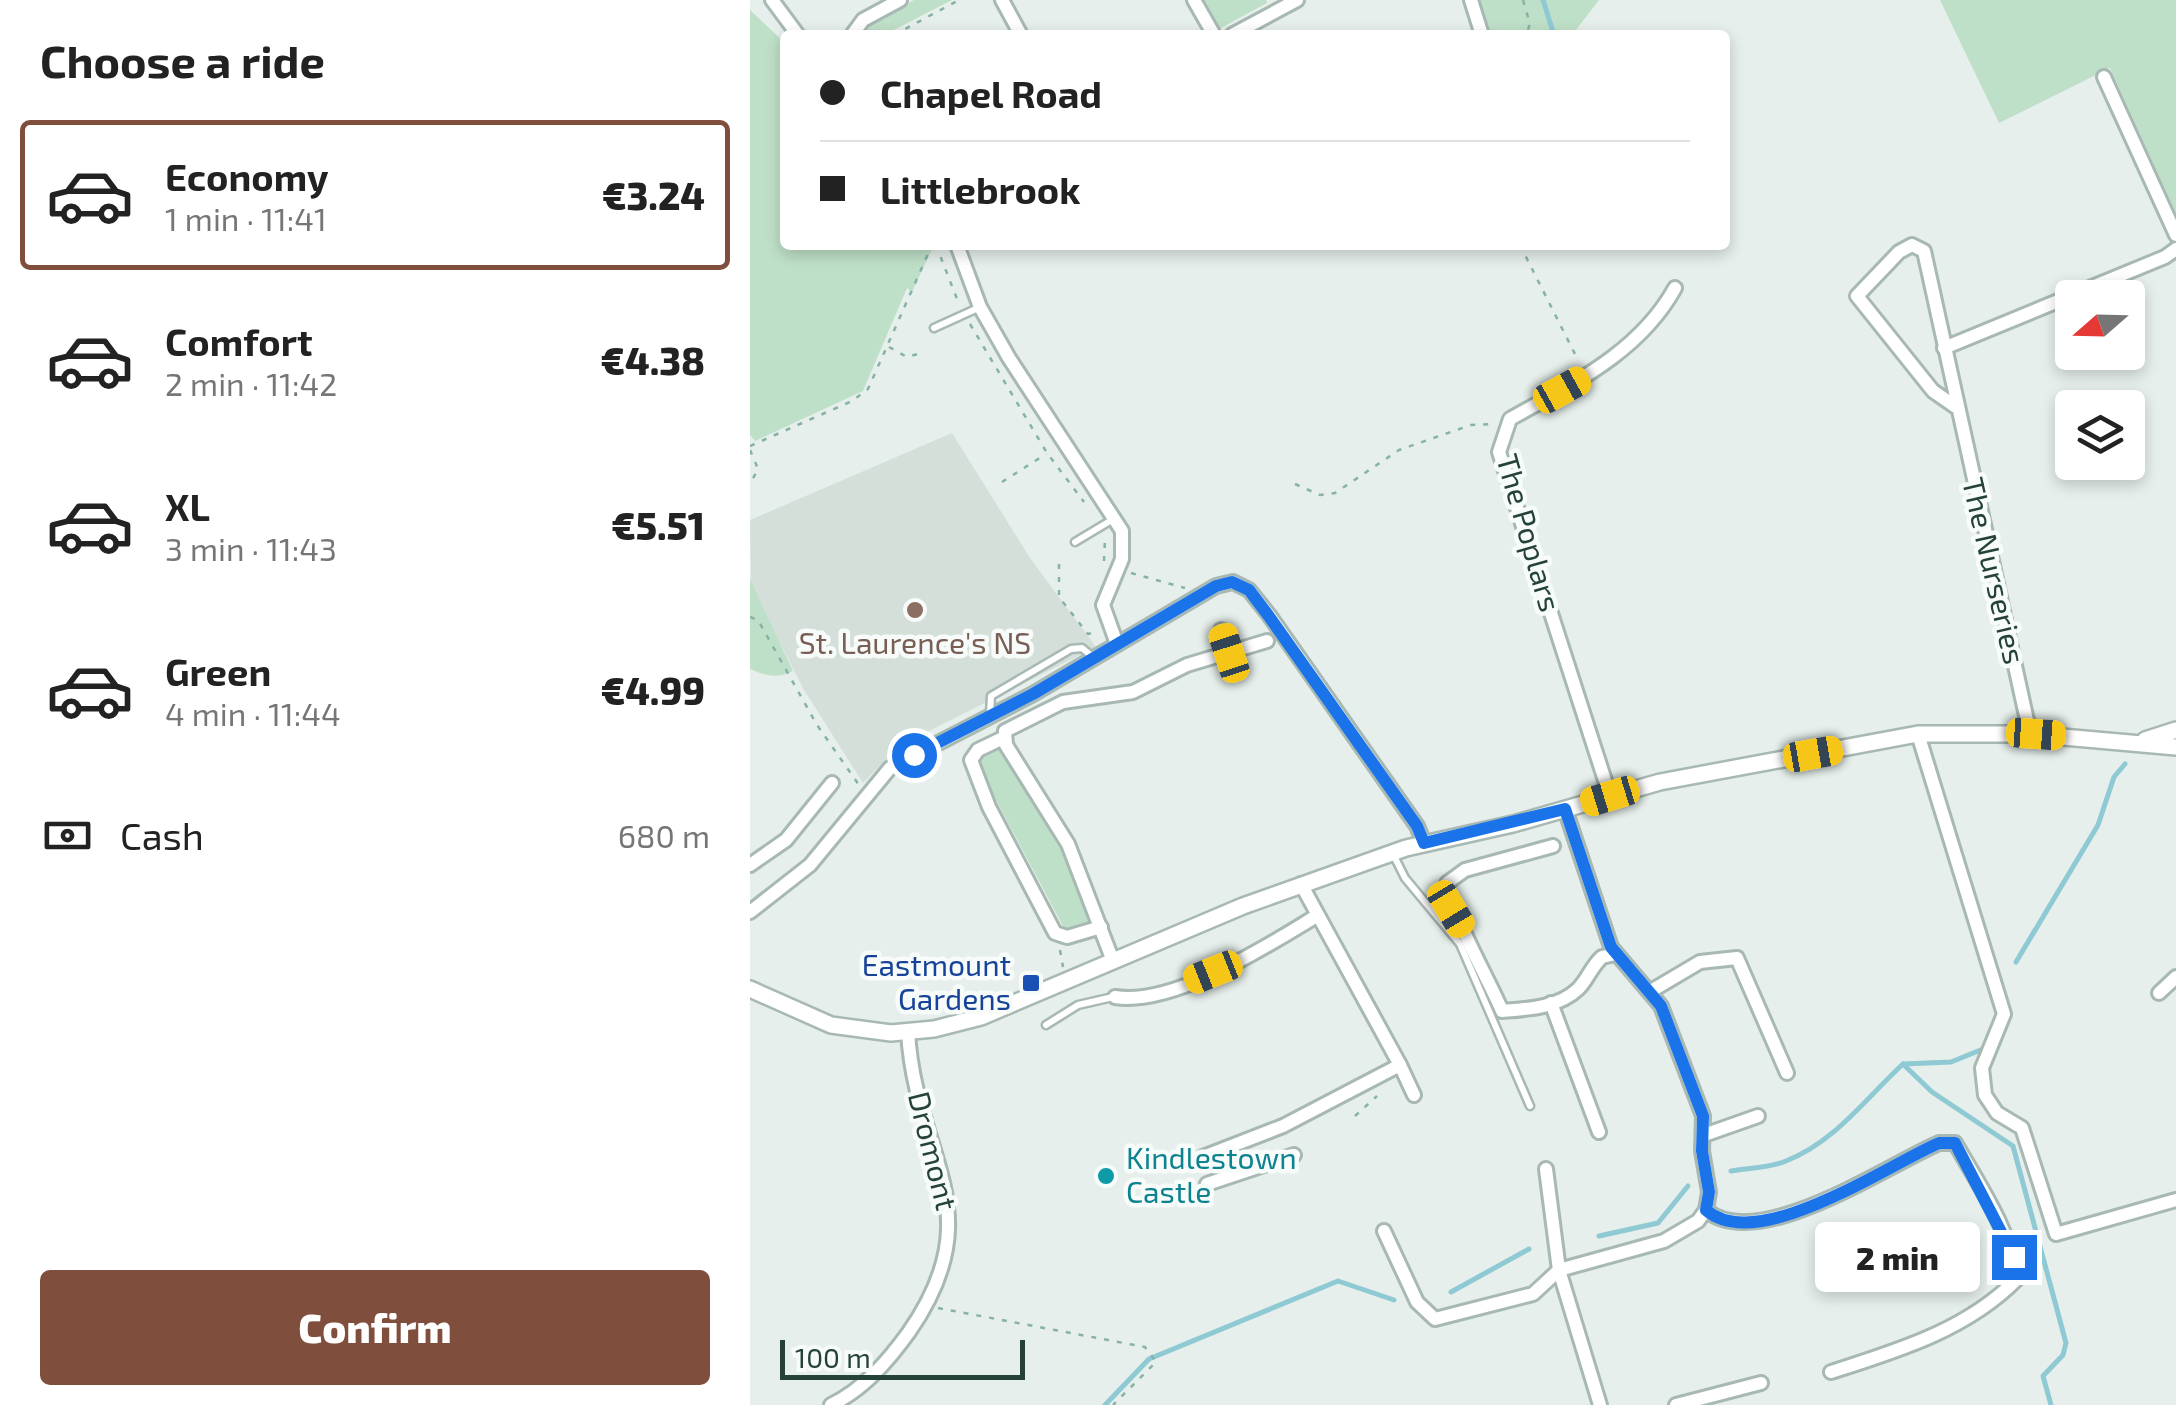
<!DOCTYPE html>
<meta charset="utf-8">
<style>
body{margin:0;font-family:"Exo 2",sans-serif;background:#f2f2f2;color:#222;height:100vh;display:flex;flex-direction:column;font-size:38px;white-space:nowrap}
*{box-sizing:border-box;margin:0}
p{font-size:32px;color:#767676}
.icon{flex:none;width:55px;height:55px;fill:none;stroke:currentColor;stroke-width:2;stroke-linecap:round;stroke-linejoin:round}
.map{position:relative;flex:1;overflow:hidden}
.drawer{display:flex;flex-direction:column;background:#fff;width:750px}
.drawer>*{flex:none}
.guide{position:absolute;left:30px;top:30px;width:950px;height:220px;border-radius:10px;box-shadow:0 5px 15px #0003;display:grid;align-content:center;height:220px;padding:0 40px;background:#fff}
.needle{width:65px;rotate:250deg}
.fabs{position:absolute;left:1305px;top:280px;display:grid;gap:20px}
.fabs a{display:grid;place-items:center;width:90px;height:90px;border-radius:10px;background:#fff;box-shadow:0 5px 15px #0003;font-size:50px}
.scale{position:absolute;left:30px;bottom:25px;width:245px;box-sizing:border-box;padding-left:10px;border:5px solid #24423a;border-top:0;font-size:28px;line-height:35px;white-space:nowrap;color:#24423a;-webkit-text-stroke:8px #f7fbf9;paint-order:stroke}
.end{position:absolute;width:45px;height:45px;margin:-22px;border:12px solid #1a73e8;background:#fff;box-shadow:0 0 0 5px #fff}
.from{border-radius:50%}
.bubble{position:absolute;height:70px;border-radius:10px;background:#fff;box-shadow:0 5px 15px #0003;font-size:32px;font-weight:800;line-height:70px;text-align:center}
.car{position:absolute;width:30px;height:60px;margin:-30px -15px;border-radius:12px;box-shadow:0 0 8px 2px #0007;background:linear-gradient(#f5c518 24%,#345 0 40%,#f5c518 0 76%,#345 0 86%,#f5c518 0)}
.guide b{display:flex;align-items:center;gap:35px;height:95px;font-size:38px}
.guide b+b{border-top:2px solid #e0e0e0}
.guide i{width:25px;height:25px;background:#222}
ul{padding:0;list-style:none}
li{display:flex;align-items:center;gap:30px;height:150px;margin:0 20px 15px;padding:0 20px;border:5px solid transparent;border-radius:10px}
li div{flex:1}
li b{display:block;font-size:38px}
li em{font-style:normal;font-weight:800}
li.current{border-color:#804e3d}
li>.icon{width:90px;height:90px;stroke-width:1.5}
h2{padding:0 40px;font-size:45px;line-height:120px}
.pay{display:flex;align-items:center;gap:25px;height:110px;padding:0 40px;font-size:38px}
.pay p{margin-inline-start:auto}
.primary-button{display:flex;gap:20px;margin-top:auto;padding:20px 40px}
.primary-button a{flex:1;height:115px;border-radius:10px;background:#804e3d;color:#fff;font-size:40px;font-weight:800;line-height:115px;text-align:center}
main{display:flex;flex:1;min-height:0}
.map>svg:first-child{display:block}
</style>
<main>
<section class="drawer">
<h2>Choose a ride</h2>
<ul>
<li class="current"><svg class="icon" aria-label="car" viewBox="0 0 24 24"><path d="M5 17H2v-5l4-1 3-4h7l3 4 3 1v5h-3M9 17h6M6 11h13"/><circle cx="7" cy="17" r="2"/><circle cx="17" cy="17" r="2"/></svg><div><b>Economy</b><p>1 min · 11:41</p></div><em>€3.24</em></li>
<li><svg class="icon" aria-label="car" viewBox="0 0 24 24"><path d="M5 17H2v-5l4-1 3-4h7l3 4 3 1v5h-3M9 17h6M6 11h13"/><circle cx="7" cy="17" r="2"/><circle cx="17" cy="17" r="2"/></svg><div><b>Comfort</b><p>2 min · 11:42</p></div><em>€4.38</em></li>
<li><svg class="icon" aria-label="car" viewBox="0 0 24 24"><path d="M5 17H2v-5l4-1 3-4h7l3 4 3 1v5h-3M9 17h6M6 11h13"/><circle cx="7" cy="17" r="2"/><circle cx="17" cy="17" r="2"/></svg><div><b>XL</b><p>3 min · 11:43</p></div><em>€5.51</em></li>
<li><svg class="icon" aria-label="car" viewBox="0 0 24 24"><path d="M5 17H2v-5l4-1 3-4h7l3 4 3 1v5h-3M9 17h6M6 11h13"/><circle cx="7" cy="17" r="2"/><circle cx="17" cy="17" r="2"/></svg><div><b>Green</b><p>4 min · 11:44</p></div><em>€4.99</em></li>
</ul>
<div class="pay"><svg class="icon" aria-label="cash" viewBox="0 0 24 24"><path d="M3 7h18v10H3z"/><circle cx="12" cy="12" r="2"/></svg>Cash<p>680 m</p></div>
<div class="primary-button"><a>Confirm</a></div>
</section>
<div class="map">
<svg width="1426" height="1405" viewBox="0 0 1426 1405">
<rect width="100%" height="100%" fill="#e6efeb"/>
<path fill="#d4dfda" d="M202,433l78,125 66,89 -197,99 -36,37 -59,-93 -53,-104 -1,-66z"/>
<g fill="#bfe0c8">
<path d="M164,0h38l-68,35h-24l11,-12z"/>
<path d="M450,0h66l1,3 -48,26z"/>
<path d="M726,0h123l-27,35h-84z"/>
<path d="M1190,0h236v214l-66,-146 -111,55z"/>
<path d="M0,10l35,33v202l148,2 -21,45 -5,-4 -44,103 -108,50 -5,-6z"/>
<path d="M0,579l43,92c-17,8 -26,5 -43,-2z"/>
<path d="M252,747l58,92 31,82 -27,7 -85,-160 -1,-10z"/>
</g>
<g fill="none" stroke-linecap="round" stroke-linejoin="round">
<g stroke="#8ec9d4" stroke-width="5">
<path d="M793,0l11,35"/>
<path d="M1266,962l82,-137 16,-48 11,-13"/>
<path d="M1153,1064l29,28 81,54 53,197 -3,12 -20,21 8,29"/>
<path d="M981,1171c18,-3 39,-3 55,-10 49,-19 80,-63 117,-97l48,-2 32,-13"/>
<path d="M849,1236l59,-13 30,-37"/>
<path d="M701,1292l78,-43"/>
<path d="M355,1405l44,-46 189,-78 56,19"/>
</g>
<defs>
<g id="service">
<path d="M184,328l44,-20"/>
<path d="M325,542l40,-24"/>
<path d="M240,714l1,-18 80,-47 11,-1 12,10"/>
<path d="M643,854l12,24 55,66 70,162"/>
<path d="M296,1025l32,-20 35,-8"/>
</g>
<g id="minor">
<path d="M22,0l26,35"/>
<path d="M252,0l19,35"/>
<path d="M444,0l20,35"/>
<path d="M721,0l11,35"/>
<path d="M102,35l11,-15 37,-20"/>
<path d="M482,35l65,-35"/>
<path d="M1354,77l72,158"/>
<path d="M207,245l23,62 29,51 113,173v28l-19,46 14,39"/>
<path d="M1194,348l221,-91 11,-8"/>
<path d="M1206,407l-23,-16 -76,-95 42,-44 13,-7 12,6 106,483"/>
<path d="M471,630l8,23"/>
<path d="M1168,734l86,280 -22,54 3,27 12,18 25,15 34,106 120,-34"/>
<path d="M253,738l-25,12 -7,10 18,47 66,126 12,4 34,-10"/>
<path d="M860,796l-111,-344 11,-33c62,-35 129,-66 165,-131"/>
<path d="M803,846l-88,24 -18,13c-3,17 45,103 55,128 25,-2 56,-3 76,-22 10,-10 13,-22 24,-32l13,-3"/>
<path d="M0,865l36,-25 46,-57"/>
<path d="M551,884l99,181"/>
<path d="M0,912l60,-47 80,-97 143,-74 183,-108 17,-4 16,8 20,25 148,211 7,17"/>
<path d="M363,961l-45,-117 -62,-99 -1,-14 58,-29 70,-10 54,-27 80,-24"/>
<path d="M901,991l49,-29 37,-4 50,115"/>
<path d="M1409,993l17,-16"/>
<path d="M365,997c59,9 150,-50 200,-80"/>
<path d="M801,1003l48,129"/>
<path d="M954,1135l54,-19"/>
<path d="M453,1157l80,-31 117,-61 14,30"/>
<path d="M796,1169l13,101 41,135"/>
<path d="M457,1184l87,-29"/>
<path d="M956,1210c51,44 180,-44 233,-67h16c25,43 55,87 62,136 -50,51 -120,72 -186,93"/>
<path d="M634,1231l33,71 18,17 98,-25 26,-24 105,-29 34,-20 8,-11 3,-18 -7,-41 1,-35 -42,-110 -50,-59 -46,-138"/>
<path d="M81,1405c33,-16 57,-44 78,-73 85,-122 6,-176 -1,-300"/>
<path d="M926,1405l85,-22"/>
</g>
<g id="tertiary">
<path d="M1395,740l31,-10"/>
<path d="M0,989l81,36 60,8 43,-4 47,-12 262,-111 163,-58 107,-24 147,-42 258,-48h112l146,13"/>
</g>
</defs>
<use href="#service" stroke="#a8b8b2" stroke-width="11"/>
<use href="#minor" stroke="#a8b8b2" stroke-width="18"/>
<use href="#tertiary" stroke="#a8b8b2" stroke-width="20"/>
<g stroke="#86b3a5" stroke-width="2.5" stroke-dasharray="5 8" stroke-linecap="butt">
<path d="M773,0l7,24 -4,11"/>
<path d="M144,35l65,-35"/>
<path d="M186,245l23,59"/>
<path d="M770,245l58,115"/>
<path d="M220,324l77,129 37,49"/>
<path d="M139,347l18,10 11,-3"/>
<path d="M0,446l102,-45 16,-12 64,-144"/>
<path d="M0,450l8,19 -8,15"/>
<path d="M252,482l44,-28"/>
<path d="M545,484l25,11 15,-2 64,-43 72,-25 20,-1"/>
<path d="M354,561l1,-22"/>
<path d="M309,564v33l29,37 8,-2"/>
<path d="M381,573l54,15"/>
<path d="M0,617l8,3 59,105 42,60"/>
<path d="M310,950l3,17"/>
<path d="M605,1116l22,-20"/>
<path d="M188,1308l207,39 11,15 -43,43"/>
</g>
<use href="#service" stroke="#fff" stroke-width="6"/>
<use href="#minor" stroke="#fff" stroke-width="12"/>
<use href="#tertiary" stroke="#fff" stroke-width="15"/>
</g>
<g fill="none" stroke-linecap="round" stroke-linejoin="round">
<path stroke="#1a73e8" stroke-width="12" d="M164,755l119,-61 183,-108 16,-4 17,8 19,25 149,211 7,17 141,-34 46,138 50,59 42,110 -1,35 7,41 -3,18c51,45 180,-44 233,-67h16l59,114"/>
</g>
<circle fill="#8d6e63" stroke="#f7fbf9" stroke-width="4" cx="165" cy="610" r="10"/>
<rect fill="#1a4fb4" stroke="#f7fbf9" stroke-width="4" x="271" y="973" width="20" height="20" rx="5"/>
<circle fill="#0f9aa8" stroke="#f7fbf9" stroke-width="4" cx="356" cy="1176" r="10"/>
<g text-anchor="middle" stroke-width="9" stroke-linejoin="round" paint-order="stroke">
<g font-size="30" fill="#24423a" stroke="#f7fbf9">
<text transform="translate(778 533) rotate(74)" y="10">The Poplars</text>
<text transform="translate(1243 571) rotate(77)" y="10">The Nurseries</text>
<text transform="translate(182 1151) rotate(76)" y="10">Dromont</text>
</g>
<g font-size="30" fill="#785e54" stroke="#f7fbf9">
<text x="165" y="654">St. Laurence's NS</text>
</g>
<g font-size="30" fill="#164399" stroke="#f7fbf9" text-anchor="end">
<text x="261" y="976">Eastmount<tspan x="261" dy="34">Gardens</tspan></text>
</g>
<g font-size="30" fill="#0d838f" stroke="#f7fbf9" text-anchor="start">
<text x="376" y="1169">Kindlestown<tspan x="376" dy="34">Castle</tspan></text>
</g>
</g>
</svg>
<div class="fabs">
<a><svg class="needle" viewBox="-14 -14 28 28"><path d="M0-13l5 13h-10z" fill="#e53935"/><path d="M0 13l5-13h-10z" fill="#767676"/></svg></a>
<a><svg class="icon" aria-label="layers" viewBox="0 0 24 24"><path d="M12 4l9 5-9 5-9-5zM3 14l9 5 9-5"/></svg></a>
</div>
<div class="scale">100 m</div>
<i class="end from" style="left:164px;top:755px"></i>
<i class="end" style="left:1264px;top:1257px"></i>
<div class="bubble" style="left:1065px;top:1222px;width:165px">2 min</div>
<i class="car" style="left:812px;top:390px;rotate:61deg"></i>
<i class="car" style="left:479px;top:653px;rotate:342deg"></i>
<i class="car" style="left:1286px;top:734px;rotate:94deg"></i>
<i class="car" style="left:1063px;top:754px;rotate:80deg"></i>
<i class="car" style="left:860px;top:796px;rotate:253deg"></i>
<i class="car" style="left:701px;top:909px;rotate:149deg"></i>
<i class="car" style="left:463px;top:972px;rotate:248deg"></i>
<div class="guide">
<b><i class="from"></i>Chapel Road</b>
<b><i></i>Littlebrook</b>
</div>
</div>
</main>
